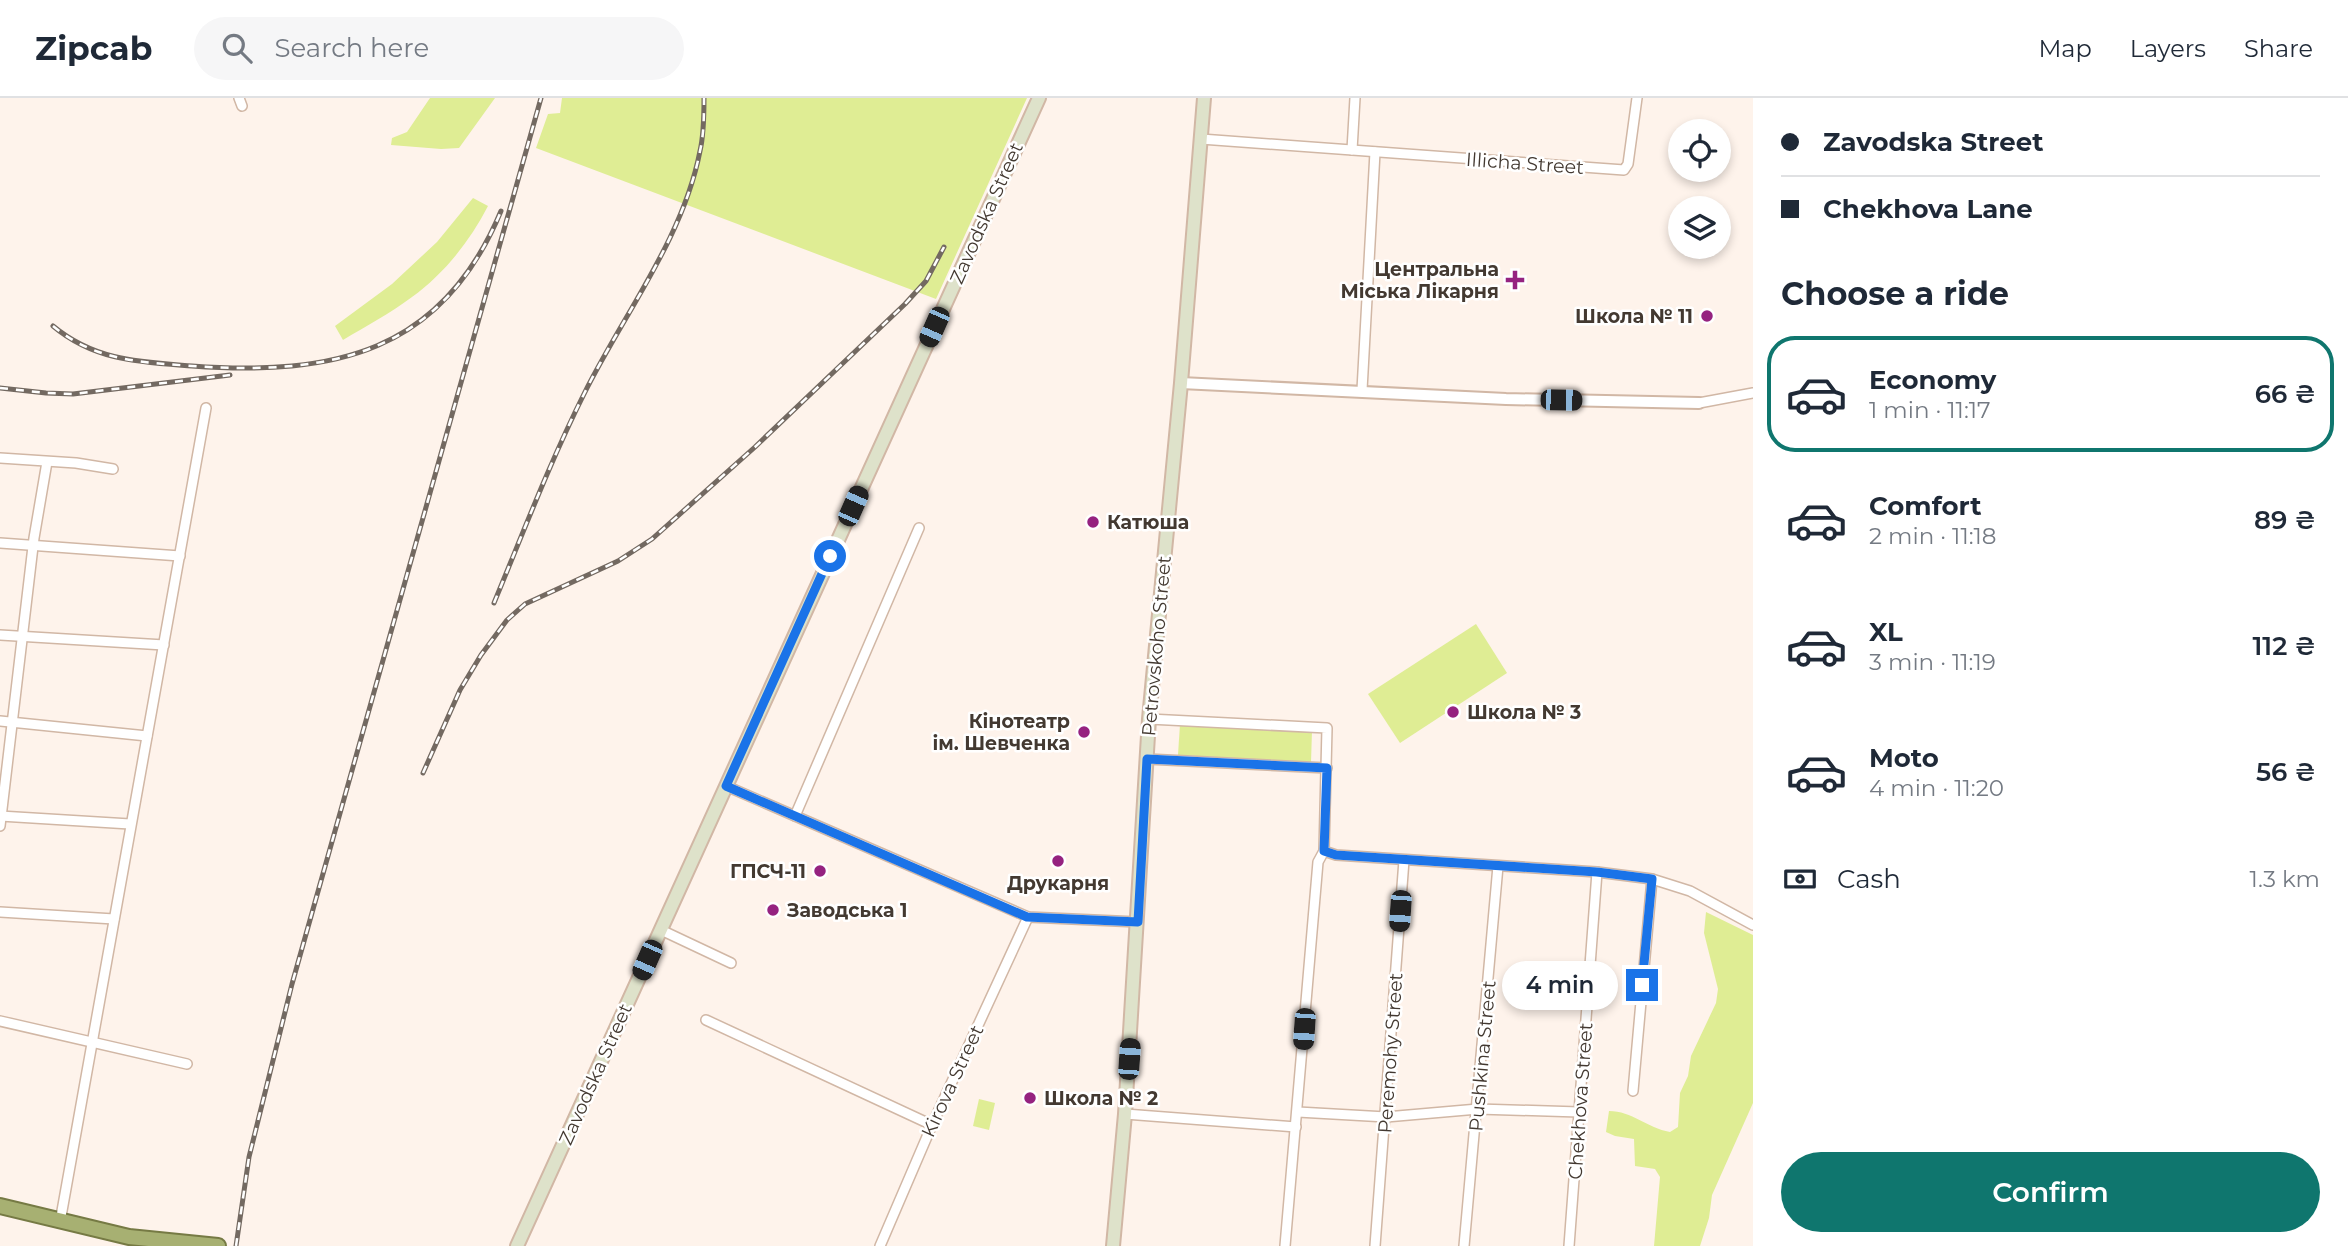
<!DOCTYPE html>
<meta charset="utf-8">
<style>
body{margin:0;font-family:Montserrat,sans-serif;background:#f6f6f7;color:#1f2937;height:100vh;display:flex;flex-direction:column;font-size:26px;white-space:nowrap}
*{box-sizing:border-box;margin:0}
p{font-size:23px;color:#747a83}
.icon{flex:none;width:38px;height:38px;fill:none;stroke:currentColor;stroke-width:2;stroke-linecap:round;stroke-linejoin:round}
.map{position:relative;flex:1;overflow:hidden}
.sheet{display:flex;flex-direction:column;background:#fff;width:595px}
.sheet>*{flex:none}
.hud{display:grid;align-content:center;height:154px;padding:0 28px;background:#fff}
.controls{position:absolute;left:1668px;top:21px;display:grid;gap:14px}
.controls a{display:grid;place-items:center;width:63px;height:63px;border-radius:50%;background:#fff;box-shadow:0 4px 10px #0003;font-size:35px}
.end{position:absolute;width:32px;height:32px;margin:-16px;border:9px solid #1a73e8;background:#fff;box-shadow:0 0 0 4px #fff}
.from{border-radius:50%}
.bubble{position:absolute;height:49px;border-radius:24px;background:#fff;box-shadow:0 4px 10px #0003;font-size:23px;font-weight:600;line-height:49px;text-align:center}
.car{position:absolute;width:21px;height:42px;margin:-21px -10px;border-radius:9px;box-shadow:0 0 5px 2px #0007;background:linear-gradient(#222 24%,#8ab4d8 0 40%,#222 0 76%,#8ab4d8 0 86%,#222 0)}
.hud b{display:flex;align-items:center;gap:24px;height:66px;font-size:26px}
.hud b+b{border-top:2px solid #e0e1e3}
.hud i{width:18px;height:18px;background:#1f2937}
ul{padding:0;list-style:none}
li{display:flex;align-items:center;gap:21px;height:116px;margin:0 14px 10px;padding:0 14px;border:4px solid transparent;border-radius:28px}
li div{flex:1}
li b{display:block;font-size:26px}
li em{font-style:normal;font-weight:600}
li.on{border-color:#0f766e}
li>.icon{width:63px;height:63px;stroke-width:1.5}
h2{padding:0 28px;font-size:32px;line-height:84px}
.pay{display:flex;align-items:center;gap:18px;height:77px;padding:0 28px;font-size:26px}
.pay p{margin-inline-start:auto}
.primary-button{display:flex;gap:14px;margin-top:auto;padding:14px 28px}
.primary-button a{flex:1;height:80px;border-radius:42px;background:#0f766e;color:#fff;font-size:28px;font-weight:600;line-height:80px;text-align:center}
header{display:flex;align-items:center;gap:42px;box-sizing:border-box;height:98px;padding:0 35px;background:#fff;border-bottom:2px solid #e0e1e3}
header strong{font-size:33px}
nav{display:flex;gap:38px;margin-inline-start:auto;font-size:24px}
.search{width:490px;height:63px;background:#f6f6f7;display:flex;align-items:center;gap:18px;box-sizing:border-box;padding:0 24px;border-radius:38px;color:#747a83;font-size:26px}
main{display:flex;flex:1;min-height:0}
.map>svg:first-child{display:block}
</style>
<header>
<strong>Zipcab</strong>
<div class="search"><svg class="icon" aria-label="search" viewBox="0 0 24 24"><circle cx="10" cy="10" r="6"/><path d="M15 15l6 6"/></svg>Search here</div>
<nav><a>Map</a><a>Layers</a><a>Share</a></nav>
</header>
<main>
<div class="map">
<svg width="1753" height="1148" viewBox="0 0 1753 1148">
<rect width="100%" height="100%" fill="#fef3eb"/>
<g fill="#dfed94">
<path d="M430,0h65l-36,50 -18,1 -50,-4 1,-7 15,-6z"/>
<path d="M562,0h465l-91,201 -400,-151 12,-34 12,-1z"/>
<path d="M473,100l15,8c-18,35 -44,68 -76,91 -21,16 -46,29 -69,43l-8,-14 57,-42 45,-42z"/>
<path d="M1476,526l31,49 -107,70 -32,-49z"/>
<path d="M1180,626l132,6 -1,32 -133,-7z"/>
<path d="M1706,814l47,23v168l-41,92 -3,23 -9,28h-46l6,-69 -5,-8 -20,-3 -1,-27 -19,-3 -9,-4 3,-21c23,0 38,17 61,21l8,-5 2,-34 8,-17 3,-20 25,-53 2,-14 -14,-56z"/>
<path d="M979,1001l16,4 -6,27 -16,-4z"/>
</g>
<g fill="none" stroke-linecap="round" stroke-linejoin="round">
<defs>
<g id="minor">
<path d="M239,0l3,8"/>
<path d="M1201,41l423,31 4,-6 9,-66"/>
<path d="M1352,52l3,-52"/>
<path d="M1362,292l13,-238"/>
<path d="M1699,305l54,-10"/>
<path d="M0,360l76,5 37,6"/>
<path d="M0,445l180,13"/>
<path d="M0,537l164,10"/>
<path d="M1149,621l178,9 -3,123 12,4 261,17 55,7 38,12 63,34"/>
<path d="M0,623l147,15"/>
<path d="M1147,661l180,9"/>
<path d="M726,688l302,131 110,5"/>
<path d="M0,718l130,8"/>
<path d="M795,718l124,-288"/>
<path d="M0,728l34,-288 13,-76"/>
<path d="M0,814l114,7"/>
<path d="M661,832l70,33"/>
<path d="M706,922l226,105"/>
<path d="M0,923l187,43"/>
<path d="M1633,993l19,-212"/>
<path d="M1298,1014l88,5 92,-8 101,3"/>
<path d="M1125,1016l171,13"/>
<path d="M60,1124l146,-814"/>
<path d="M880,1148l52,-121 96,-208"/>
<path d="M1285,1148l33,-384 6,-11"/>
<path d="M1375,1148l29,-386"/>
<path d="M1464,1148l34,-380"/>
<path d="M1569,1148l28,-374"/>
</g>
<path id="tertiary" d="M1181,285l325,16 193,4"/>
<g id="secondary">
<path d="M517,1148l522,-1148"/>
<path d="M1113,1148l12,-132 24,-395 32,-336 23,-285"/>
</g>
<path id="trunk" d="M0,1108l129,31 89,9"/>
</defs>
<use href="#minor" stroke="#d1b7a5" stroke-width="12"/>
<use href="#tertiary" stroke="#d1b7a5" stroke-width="14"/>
<use href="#secondary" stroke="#d1b7a5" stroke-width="16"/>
<use href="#trunk" stroke="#767a44" stroke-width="18"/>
<use href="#minor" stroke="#fff" stroke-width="9"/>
<use href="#tertiary" stroke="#fff" stroke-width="10"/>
<use href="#secondary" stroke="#dee2ca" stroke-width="12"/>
<use href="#trunk" stroke="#a7b072" stroke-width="14"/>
<defs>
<g id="rail">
<path d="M53,228c42,35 87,36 139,40 142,10 250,-13 309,-155"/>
<path d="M0,290l46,5 27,1 157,-19"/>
<path d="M494,505c29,-70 56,-141 90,-209 39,-79 99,-155 116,-243 4,-17 4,-36 4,-53"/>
<path d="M423,675l37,-83 21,-35 26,-35 18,-16 93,-43 34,-22 103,-92 150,-143 21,-23 18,-34"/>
<path d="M236,1148l13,-89 43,-173 249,-886"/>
</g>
</defs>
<use href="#rail" stroke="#736961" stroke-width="5"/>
<use href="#rail" stroke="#fff" stroke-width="2.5" stroke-dasharray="8" stroke-linecap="butt"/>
</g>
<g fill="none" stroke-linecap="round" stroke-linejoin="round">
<path stroke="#1a73e8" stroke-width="9" d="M830,458l-104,230 301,131 111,5 9,-163 180,9 -3,83 12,4 261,17 55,7 -10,106"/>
</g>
<g fill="#952280" stroke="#fff" stroke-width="2.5">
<path d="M1511.5 171.5h7v7h7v7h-7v7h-7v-7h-7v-7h7z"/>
<circle cx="1707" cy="218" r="7"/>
<circle cx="1093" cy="424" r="7"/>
<circle cx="1453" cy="614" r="7"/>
<circle cx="1084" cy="634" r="7"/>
<circle cx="1058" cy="763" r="7"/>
<circle cx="820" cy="773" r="7"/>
<circle cx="773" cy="812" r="7"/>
<circle cx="1030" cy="1000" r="7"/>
</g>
<g text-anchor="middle" stroke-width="5" stroke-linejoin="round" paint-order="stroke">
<g font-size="19" fill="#433931" stroke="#fff">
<text transform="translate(1525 65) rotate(4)" y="7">Illicha Street</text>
<text transform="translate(986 115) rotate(-66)" y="7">Zavodska Street</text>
<text transform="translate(1156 548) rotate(-85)" y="7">Petrovskoho Street</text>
<text transform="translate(1390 955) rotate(-86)" y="7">Peremohy Street</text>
<text transform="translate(1482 958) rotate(-85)" y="7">Pushkina Street</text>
<text transform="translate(595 976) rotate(-66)" y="7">Zavodska Street</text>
<text transform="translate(952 983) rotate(-65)" y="7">Kirova Street</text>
<text transform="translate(1580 1003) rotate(-86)" y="7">Chekhova Street</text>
</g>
<g font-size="19" font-weight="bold" fill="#433931" stroke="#fff" text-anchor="end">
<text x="1499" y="178">Центральна<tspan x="1499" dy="22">Міська Лікарня</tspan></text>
<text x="1693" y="225">Школа № 11</text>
<text x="1107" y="431" text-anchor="start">Катюша</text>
<text x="1467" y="621" text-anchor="start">Школа № 3</text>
<text x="1070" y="630">Кінотеатр<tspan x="1070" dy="22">ім. Шевченка</tspan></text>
<text x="806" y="780">ГПСЧ-11</text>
<text x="1058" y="792" text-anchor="middle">Друкарня</text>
<text x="787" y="819" text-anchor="start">Заводська 1</text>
<text x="1044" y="1007" text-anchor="start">Школа № 2</text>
</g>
</g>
</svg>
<div class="controls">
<a><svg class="icon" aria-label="locate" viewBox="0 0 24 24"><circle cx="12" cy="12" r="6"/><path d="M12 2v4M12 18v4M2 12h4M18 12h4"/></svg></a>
<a><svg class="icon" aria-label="layers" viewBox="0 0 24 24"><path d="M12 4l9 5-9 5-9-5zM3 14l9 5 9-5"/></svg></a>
</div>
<i class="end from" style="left:830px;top:458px"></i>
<i class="end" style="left:1642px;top:887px"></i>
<div class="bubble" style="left:1502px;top:863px;width:116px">4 min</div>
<i class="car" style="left:934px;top:229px;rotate:204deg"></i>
<i class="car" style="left:1561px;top:302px;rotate:91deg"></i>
<i class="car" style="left:853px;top:408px;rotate:24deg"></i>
<i class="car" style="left:1400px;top:813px;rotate:184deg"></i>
<i class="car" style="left:647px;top:862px;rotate:204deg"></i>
<i class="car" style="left:1304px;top:931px;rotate:184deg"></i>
<i class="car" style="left:1129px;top:961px;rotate:4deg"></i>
</div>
<section class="sheet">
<div class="hud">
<b><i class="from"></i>Zavodska Street</b>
<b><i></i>Chekhova Lane</b>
</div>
<h2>Choose a ride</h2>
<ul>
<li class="on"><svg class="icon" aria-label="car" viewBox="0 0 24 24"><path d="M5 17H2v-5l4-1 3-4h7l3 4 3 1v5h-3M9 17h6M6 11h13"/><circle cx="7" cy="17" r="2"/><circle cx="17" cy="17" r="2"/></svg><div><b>Economy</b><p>1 min · 11:17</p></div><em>66 ₴</em></li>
<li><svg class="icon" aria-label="car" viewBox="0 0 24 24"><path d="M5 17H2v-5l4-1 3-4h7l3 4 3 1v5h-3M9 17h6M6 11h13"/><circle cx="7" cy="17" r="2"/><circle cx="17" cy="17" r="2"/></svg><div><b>Comfort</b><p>2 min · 11:18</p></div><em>89 ₴</em></li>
<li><svg class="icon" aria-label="car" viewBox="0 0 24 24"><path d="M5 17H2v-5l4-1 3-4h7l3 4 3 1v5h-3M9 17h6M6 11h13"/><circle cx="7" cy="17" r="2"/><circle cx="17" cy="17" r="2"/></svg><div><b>XL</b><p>3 min · 11:19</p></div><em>112 ₴</em></li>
<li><svg class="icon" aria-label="car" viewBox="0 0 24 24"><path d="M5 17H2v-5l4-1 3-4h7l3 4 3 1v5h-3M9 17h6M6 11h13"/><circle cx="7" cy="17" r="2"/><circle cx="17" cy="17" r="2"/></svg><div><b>Moto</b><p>4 min · 11:20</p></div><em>56 ₴</em></li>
</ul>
<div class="pay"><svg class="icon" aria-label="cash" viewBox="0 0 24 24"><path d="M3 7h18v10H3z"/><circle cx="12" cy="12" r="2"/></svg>Cash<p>1.3 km</p></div>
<div class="primary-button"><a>Confirm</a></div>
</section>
</main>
